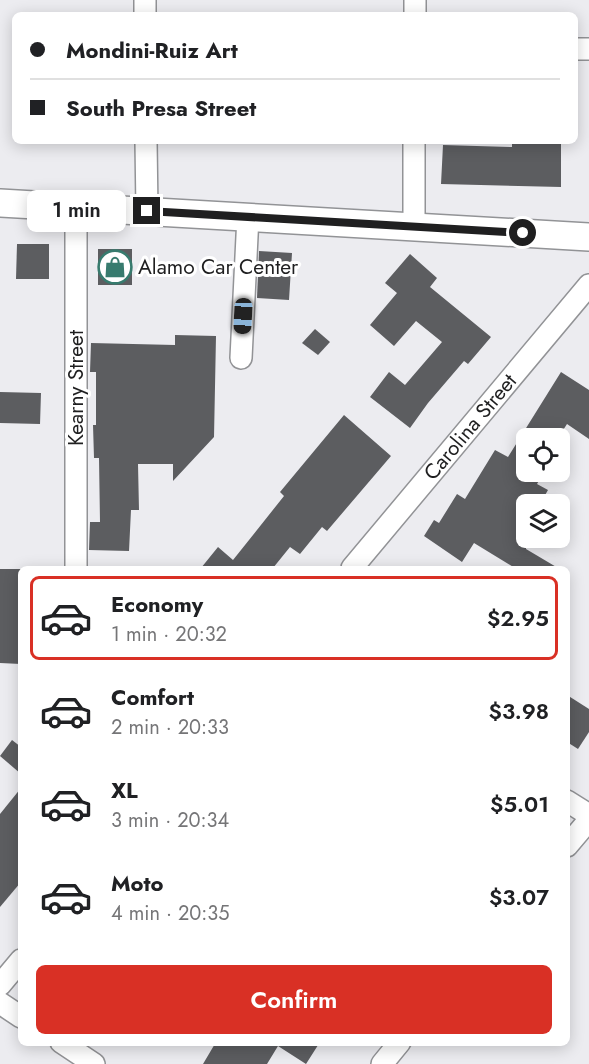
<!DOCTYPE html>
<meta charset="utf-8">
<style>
body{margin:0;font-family:Jost,sans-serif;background:#f2f2f2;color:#202124;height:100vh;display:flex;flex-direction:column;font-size:22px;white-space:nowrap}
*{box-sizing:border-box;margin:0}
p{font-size:20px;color:#757577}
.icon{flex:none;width:33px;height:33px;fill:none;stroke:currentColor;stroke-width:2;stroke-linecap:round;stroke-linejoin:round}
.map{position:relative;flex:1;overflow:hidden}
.sheet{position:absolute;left:18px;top:566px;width:552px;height:480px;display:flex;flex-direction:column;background:#fff;border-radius:9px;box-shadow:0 3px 15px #0003}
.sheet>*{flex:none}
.banner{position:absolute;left:12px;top:12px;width:566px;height:132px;border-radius:9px;box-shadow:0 3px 15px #0003;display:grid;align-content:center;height:132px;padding:0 18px;background:#fff}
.tools{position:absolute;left:516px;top:428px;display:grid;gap:12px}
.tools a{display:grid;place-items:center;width:54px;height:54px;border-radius:9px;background:#fff;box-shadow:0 3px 15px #0003;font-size:30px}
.end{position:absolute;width:27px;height:27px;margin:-14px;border:8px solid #1f1f20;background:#fff;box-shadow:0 0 0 3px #fff}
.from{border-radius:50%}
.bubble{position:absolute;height:42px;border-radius:9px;background:#fff;box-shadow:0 3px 15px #0003;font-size:20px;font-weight:600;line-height:42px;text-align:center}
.car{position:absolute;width:18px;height:36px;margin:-18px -9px;border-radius:8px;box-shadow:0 0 4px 2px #0007;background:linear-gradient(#222 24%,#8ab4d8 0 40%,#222 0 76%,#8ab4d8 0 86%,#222 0)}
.banner b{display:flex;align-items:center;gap:21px;height:57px;font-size:22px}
.banner b+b{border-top:2px solid #e0e0e0}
.banner i{width:15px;height:15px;background:#202124}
ul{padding:10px 0 0;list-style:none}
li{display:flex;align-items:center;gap:18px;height:84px;margin:0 12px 9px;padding:0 6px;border:3px solid transparent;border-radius:9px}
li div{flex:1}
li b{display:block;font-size:22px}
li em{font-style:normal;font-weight:600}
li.on{border-color:#d93025}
li>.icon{width:54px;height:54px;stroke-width:1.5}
.button{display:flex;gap:12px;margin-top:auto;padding:12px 18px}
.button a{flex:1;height:69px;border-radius:9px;background:#d93025;color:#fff;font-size:24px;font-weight:600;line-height:69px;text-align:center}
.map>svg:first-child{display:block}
</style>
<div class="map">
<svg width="589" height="1064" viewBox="0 0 589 1064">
<rect width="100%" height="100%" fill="#ececf0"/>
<g fill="#5c5d60">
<path d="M512,141h49v46l-120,-3 2,-39 69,2z"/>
<path d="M17,244h32v35h-33z"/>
<rect x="98" y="249" width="34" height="36"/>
<path d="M259,251l33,2 -3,47 -32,-2z"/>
<path d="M410,254l27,24 -7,9 61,50 -23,27 -4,-3 -36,42 -18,25 -40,-31 19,-25 16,13 37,-43 -26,-21 -22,25 -24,-21 27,-32 -12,-10z"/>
<path d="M315,329l15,13 -12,13 -16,-12z"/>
<path d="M175,335l41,1 -2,101 -41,44v-17h-35l1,46h-8l-2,41 -40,-1 1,-28h10l-1,-64h-5l-1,-33h3v-53h-6l1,-29 84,2z"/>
<path d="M561,372l28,18v49l-22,-15 -9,14h-32v33h5l10,6 -4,7 11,6 -8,14h-14v45l32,19h-43l-41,-25 -12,19 -38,-26 10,-16 5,3 18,-29 8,5 30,-49 13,7z"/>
<path d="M0,392l41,1 -1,31 -40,-1z"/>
<path d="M344,415l47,41 -64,75 -5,-4 -22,27 -10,-7 -17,21h-72l17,-21 15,13 51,-64 -4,-4z"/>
<path d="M0,569h21v95l-21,-1z"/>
<path d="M567,695l22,14v23l-11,17 -11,-7z"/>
<path d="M12,740l9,7v27l-21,-18z"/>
<path d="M21,788v94l-21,25v-93z"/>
<path d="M216,1042h104l-14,22 -28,-18 -11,18h-64z"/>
</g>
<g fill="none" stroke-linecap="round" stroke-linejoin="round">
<defs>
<g id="minor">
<path d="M145,0v15"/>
<path d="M415,15v-15"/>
<path d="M574,49h15"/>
<path d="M146,141l1,70"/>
<path d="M414,226v-85"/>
<path d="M241,358l7,-142"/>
<path d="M76,568v-361"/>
<path id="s1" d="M352,568l237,-283"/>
<path d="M567,801l22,14"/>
<path d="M567,846l22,-26"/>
<path d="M0,985l21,-25"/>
<path d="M0,1003l21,14"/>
<path d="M61,1042l33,22"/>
<path d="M382,1064l18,-22"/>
</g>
<path id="major" d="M0,203l589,34"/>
</defs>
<use href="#minor" stroke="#929396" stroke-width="24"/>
<use href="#major" stroke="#929396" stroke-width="30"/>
<use href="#minor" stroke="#fff" stroke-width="21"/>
<use href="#major" stroke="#fff" stroke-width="27"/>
</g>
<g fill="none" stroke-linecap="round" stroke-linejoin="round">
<path stroke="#1f1f20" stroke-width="8" d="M147,211l376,22"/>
</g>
<defs>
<symbol id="shop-ring" viewBox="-11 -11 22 22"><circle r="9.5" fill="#fff" stroke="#377b6e" stroke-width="1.5"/><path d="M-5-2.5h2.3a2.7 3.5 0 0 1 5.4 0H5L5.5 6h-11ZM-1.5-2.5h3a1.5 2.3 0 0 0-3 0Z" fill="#377b6e"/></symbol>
</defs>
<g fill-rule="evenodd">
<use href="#shop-ring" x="96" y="248" width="38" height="38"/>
</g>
<g text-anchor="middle" stroke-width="6" stroke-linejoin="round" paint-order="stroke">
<g font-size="21" fill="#1f1f20" stroke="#fff" text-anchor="start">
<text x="138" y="274">Alamo Car Center</text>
</g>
<g font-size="21" fill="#1f1f20" stroke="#fff">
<text transform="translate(76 388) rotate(-90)" y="7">Kearny Street</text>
<text dy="7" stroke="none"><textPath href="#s1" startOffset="184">Carolina Street</textPath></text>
</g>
</g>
</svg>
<div class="tools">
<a><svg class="icon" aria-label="locate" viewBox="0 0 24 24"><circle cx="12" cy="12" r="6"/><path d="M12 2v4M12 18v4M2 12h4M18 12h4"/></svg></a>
<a><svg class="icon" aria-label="layers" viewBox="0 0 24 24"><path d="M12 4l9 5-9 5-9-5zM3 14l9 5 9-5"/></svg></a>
</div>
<i class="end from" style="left:523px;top:233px"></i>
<i class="end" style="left:147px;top:211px"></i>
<div class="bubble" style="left:27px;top:190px;width:99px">1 min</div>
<i class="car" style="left:243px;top:316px;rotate:183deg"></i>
<div class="banner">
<b><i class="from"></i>Mondini-Ruiz Art</b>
<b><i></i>South Presa Street</b>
</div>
<section class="sheet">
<ul>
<li class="on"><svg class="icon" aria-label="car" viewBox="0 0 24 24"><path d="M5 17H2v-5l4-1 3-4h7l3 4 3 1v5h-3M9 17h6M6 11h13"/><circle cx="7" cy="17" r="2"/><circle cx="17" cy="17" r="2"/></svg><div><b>Economy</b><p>1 min · 20:32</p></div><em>$2.95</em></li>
<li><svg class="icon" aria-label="car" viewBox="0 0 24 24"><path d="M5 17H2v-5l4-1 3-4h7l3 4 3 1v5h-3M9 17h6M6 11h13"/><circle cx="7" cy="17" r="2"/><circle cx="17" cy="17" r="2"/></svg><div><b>Comfort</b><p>2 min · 20:33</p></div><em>$3.98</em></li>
<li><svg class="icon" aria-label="car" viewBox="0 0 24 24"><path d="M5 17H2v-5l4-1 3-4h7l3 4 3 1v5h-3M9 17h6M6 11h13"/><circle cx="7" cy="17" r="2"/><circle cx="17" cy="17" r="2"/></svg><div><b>XL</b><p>3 min · 20:34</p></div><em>$5.01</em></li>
<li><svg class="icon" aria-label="car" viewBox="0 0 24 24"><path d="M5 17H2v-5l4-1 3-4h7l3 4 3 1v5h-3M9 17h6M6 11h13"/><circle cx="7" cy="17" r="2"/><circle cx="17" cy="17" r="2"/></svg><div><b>Moto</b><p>4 min · 20:35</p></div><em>$3.07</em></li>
</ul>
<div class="button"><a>Confirm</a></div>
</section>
</div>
